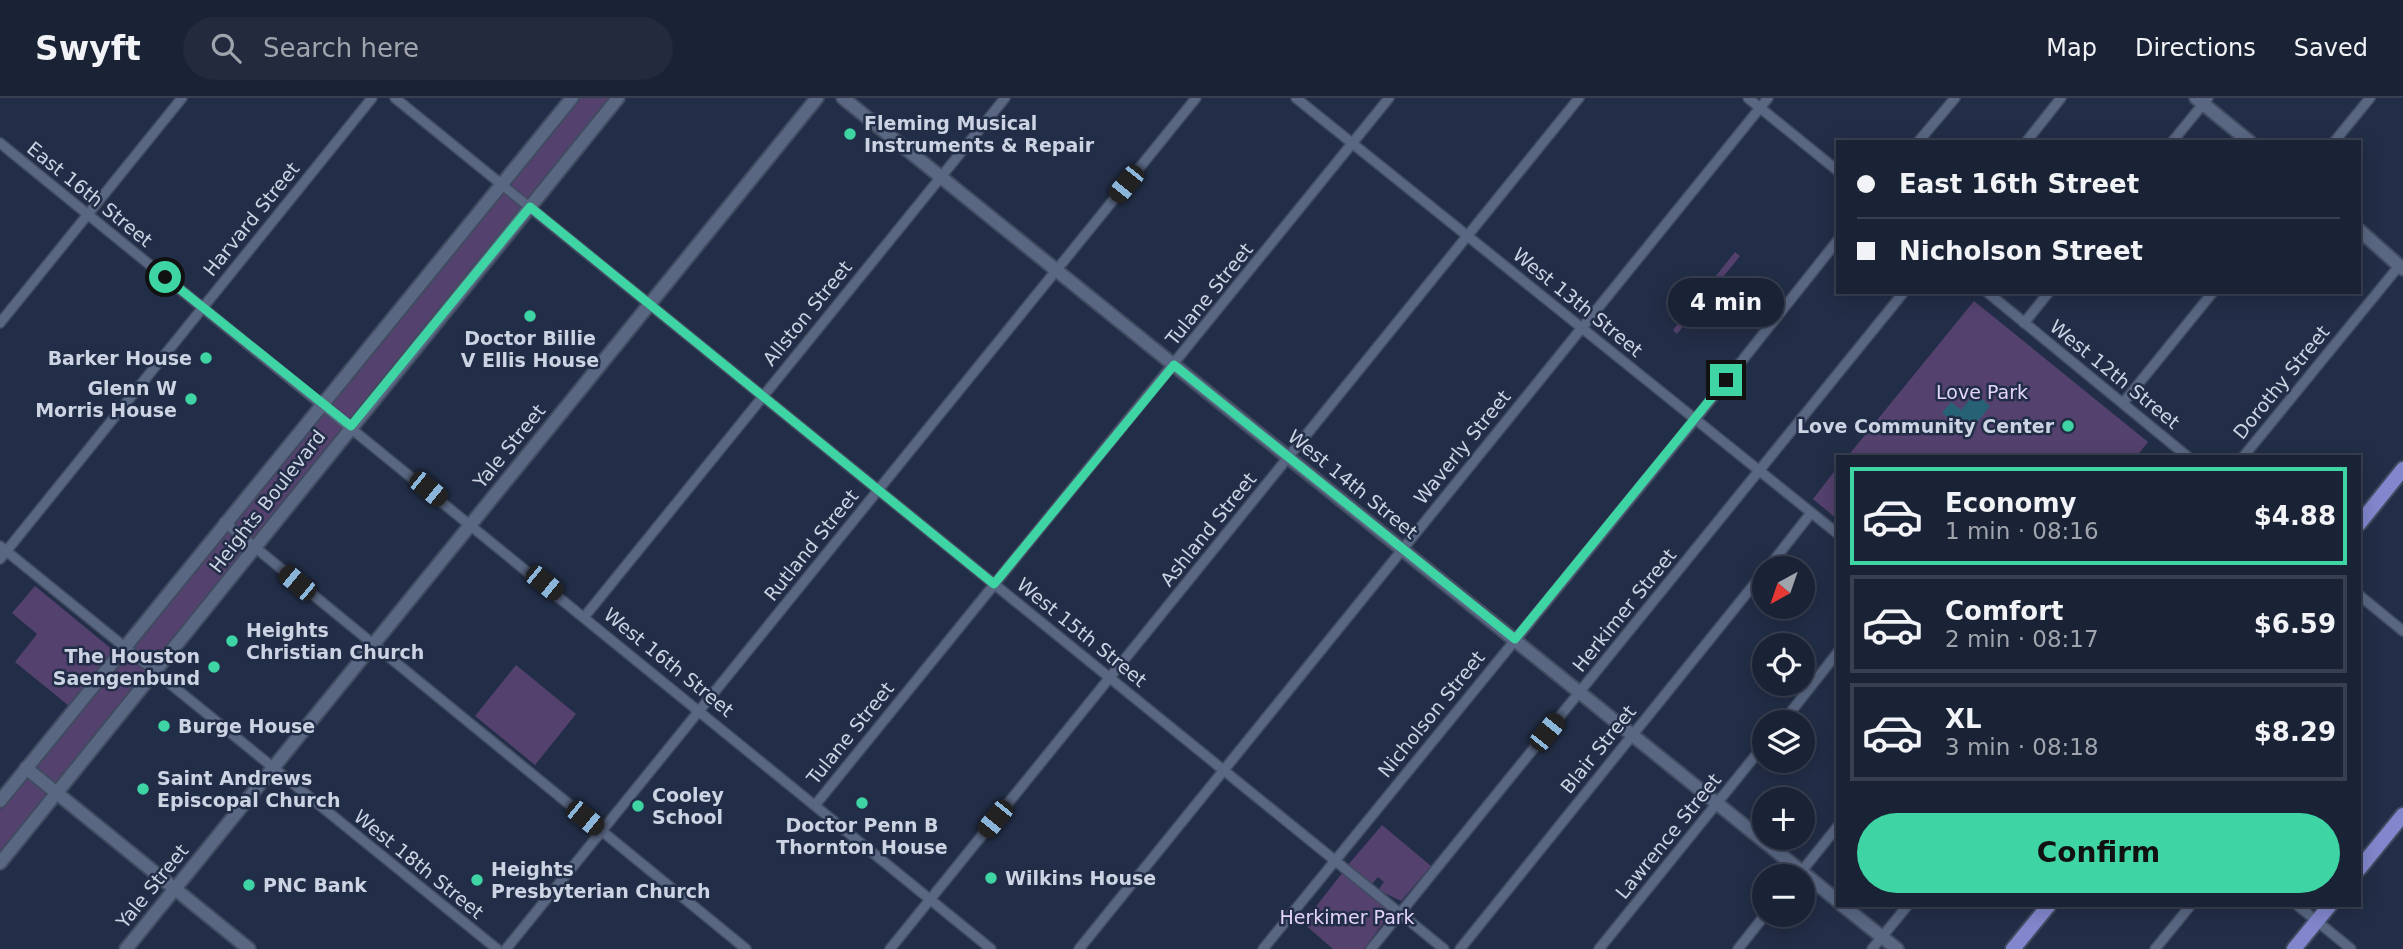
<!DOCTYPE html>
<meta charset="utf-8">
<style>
body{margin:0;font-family:"DejaVu Sans",sans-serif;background:#232a3d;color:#f1f3f6;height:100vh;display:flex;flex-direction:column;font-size:26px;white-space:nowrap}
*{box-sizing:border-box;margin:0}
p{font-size:23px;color:#9fa4ad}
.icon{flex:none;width:38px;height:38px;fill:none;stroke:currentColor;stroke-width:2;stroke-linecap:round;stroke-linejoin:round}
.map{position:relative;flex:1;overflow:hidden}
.drawer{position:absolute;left:1836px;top:357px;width:525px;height:452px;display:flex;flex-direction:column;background:#1a2235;border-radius:0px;box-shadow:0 4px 18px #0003,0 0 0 2px #383f50}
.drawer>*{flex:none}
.guide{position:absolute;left:1836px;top:42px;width:525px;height:154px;border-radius:0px;box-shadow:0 4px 18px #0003,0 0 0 2px #383f50;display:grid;align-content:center;height:154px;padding:0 21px;background:#1a2235}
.needle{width:46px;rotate:220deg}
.controls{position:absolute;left:1752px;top:458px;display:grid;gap:14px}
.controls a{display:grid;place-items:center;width:63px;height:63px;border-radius:50%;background:#1a2235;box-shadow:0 4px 18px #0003,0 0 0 2px #383f50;font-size:35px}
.end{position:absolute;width:32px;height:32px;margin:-16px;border:9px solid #3ed4a3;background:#111;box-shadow:0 0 0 4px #111}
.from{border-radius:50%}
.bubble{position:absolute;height:49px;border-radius:24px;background:#1a2235;box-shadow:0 4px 18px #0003,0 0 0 2px #383f50;font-size:23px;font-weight:800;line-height:49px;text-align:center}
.car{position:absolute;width:21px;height:42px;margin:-21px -10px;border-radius:9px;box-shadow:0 0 5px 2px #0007;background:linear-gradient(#222 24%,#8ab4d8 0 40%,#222 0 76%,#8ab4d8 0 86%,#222 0)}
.guide b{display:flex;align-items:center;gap:24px;height:66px;font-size:26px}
.guide b+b{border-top:2px solid #383f50}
.guide i{width:18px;height:18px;background:#f1f3f6}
ul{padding:12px 0 0;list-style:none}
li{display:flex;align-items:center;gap:21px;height:98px;margin:0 14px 10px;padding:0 7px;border:4px solid #383f50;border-radius:0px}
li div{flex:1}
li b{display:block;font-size:26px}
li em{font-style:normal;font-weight:800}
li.current{border-color:#3ed4a3}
li>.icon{width:63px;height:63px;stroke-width:1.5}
.action{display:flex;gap:14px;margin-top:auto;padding:14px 21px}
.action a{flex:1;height:80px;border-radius:42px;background:#3ed4a3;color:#111;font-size:28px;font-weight:800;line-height:80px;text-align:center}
header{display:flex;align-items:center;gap:42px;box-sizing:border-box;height:98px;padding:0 35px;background:#1a2235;border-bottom:2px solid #383f50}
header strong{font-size:33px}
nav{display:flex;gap:38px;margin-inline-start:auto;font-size:24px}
.search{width:490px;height:63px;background:#232a3d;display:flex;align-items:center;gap:18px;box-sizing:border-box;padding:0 24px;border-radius:38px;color:#9fa4ad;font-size:26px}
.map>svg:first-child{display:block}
</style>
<header>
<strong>Swyft</strong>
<div class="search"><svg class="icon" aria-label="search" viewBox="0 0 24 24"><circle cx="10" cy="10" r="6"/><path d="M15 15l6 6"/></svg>Search here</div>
<nav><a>Map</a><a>Directions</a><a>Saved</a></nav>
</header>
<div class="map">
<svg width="2403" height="851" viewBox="0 0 2403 851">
<rect width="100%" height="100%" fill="#222e47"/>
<g fill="#54416e">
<path d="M579,0h32l-611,754v-42z"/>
<path d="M1735,154l5,4 -63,78 -4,-4z"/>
<path d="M1974,203l174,141 -12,15h-289z"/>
<path d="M1837,370v51l-24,-20z"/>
<path d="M35,488l79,65 -45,55 -54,-44 22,-28 -25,-21z"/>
<path d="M516,567l60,49 -41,51 -60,-49z"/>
<path d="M1382,727l49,41 -30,35 -23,-11 6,-8 -6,-5 -6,7 -24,-19z"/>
<path d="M1343,774l42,35 4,8 -25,34h-31l-30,-26z"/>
</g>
<path fill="#276176" d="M1975,295l15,13 -22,28 -26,-21 9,-11 10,8z"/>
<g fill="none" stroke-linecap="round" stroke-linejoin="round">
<defs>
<g id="street">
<path d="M395,0l1049,851"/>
<path d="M1296,0l542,436"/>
<path d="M1748,0l90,73"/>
<path d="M1918,44l37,-44"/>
<path d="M2026,44l35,-44"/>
<path d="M2172,44l36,-44"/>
<path d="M2334,44l36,-44"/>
<path d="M0,45l991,806"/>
<path d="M1987,194l201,165"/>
<path d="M0,225l182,-225"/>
<path d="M2024,225l25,-31"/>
<path d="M2123,305l90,-111"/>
<path d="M2243,359l156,-191"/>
<path d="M224,424l522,427"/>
<path d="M0,448l497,403"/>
<path d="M0,461l372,-461"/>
<path d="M1767,471l44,-56"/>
<path d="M2359,497l44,36"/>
<path d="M585,518l420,-518"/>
<path d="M1782,625l56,-71"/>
<path d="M816,706l573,-706"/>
<path d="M1797,779l41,-51"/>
<path d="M2297,807l54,44"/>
<path d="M506,851l690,-851"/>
<path d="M890,851l689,-851"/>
<path d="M1079,851l689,-851"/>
<path d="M1263,851l431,-528 144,-181"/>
<path d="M1371,851l533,-657"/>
<path d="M1460,851l304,-377"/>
<path d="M1599,851l165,-204"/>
<path d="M1738,851l27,-34"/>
<path d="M1872,851l36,-44"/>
<path d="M2155,851l36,-44"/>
</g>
<g id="secondary">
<path d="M843,0l995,803"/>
<path d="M2196,0l54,44"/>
<path d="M2359,132l44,39"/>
<path d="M26,670l223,181"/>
<path d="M0,703l572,-703"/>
<path d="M0,765l618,-765"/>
<path d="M1842,807l55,44"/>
<path d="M126,851l691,-851"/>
</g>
<g id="primary">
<path d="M2359,426l44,-55"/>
<path d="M2359,771l44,-54"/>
<path d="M2013,851l36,-44"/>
<path d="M2294,851l36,-44"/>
</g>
</defs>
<use href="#street" stroke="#414b60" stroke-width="12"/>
<use href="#secondary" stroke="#414b60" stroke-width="16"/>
<use href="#primary" stroke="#414b60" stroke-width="18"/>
<use href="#street" stroke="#596783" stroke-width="9"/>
<use href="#secondary" stroke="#596783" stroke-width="12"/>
<use href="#primary" stroke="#8287cd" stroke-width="14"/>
</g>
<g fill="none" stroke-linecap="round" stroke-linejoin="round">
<path stroke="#3ed4a3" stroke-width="9" d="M165,179l186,149 179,-219 464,377 180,-219 341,274 211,-259"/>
</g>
<g fill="#3ed4a3" stroke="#222e47" stroke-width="2.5">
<circle cx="850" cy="36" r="7"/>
<circle cx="530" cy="218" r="7"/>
<circle cx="206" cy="260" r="7"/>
<circle cx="191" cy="301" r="7"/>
<circle cx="2068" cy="328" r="7"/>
<circle cx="232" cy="543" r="7"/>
<circle cx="214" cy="569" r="7"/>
<circle cx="164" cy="628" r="7"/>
<circle cx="143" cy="691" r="7"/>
<circle cx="862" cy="705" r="7"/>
<circle cx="638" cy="708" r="7"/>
<circle cx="991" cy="780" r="7"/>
<circle cx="477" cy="782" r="7"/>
<circle cx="249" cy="787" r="7"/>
</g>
<g text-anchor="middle" stroke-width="5" stroke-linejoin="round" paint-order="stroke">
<g font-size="19" font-weight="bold" fill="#ccd4e4" stroke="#222e47" text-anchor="start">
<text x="864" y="32">Fleming Musical<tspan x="864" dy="22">Instruments &amp; Repair</tspan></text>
<text x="530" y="247" text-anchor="middle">Doctor Billie<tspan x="530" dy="22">V Ellis House</tspan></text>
<text x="192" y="267" text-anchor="end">Barker House</text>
<text x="177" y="297" text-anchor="end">Glenn W<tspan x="177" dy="22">Morris House</tspan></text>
<text x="2054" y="335" text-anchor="end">Love Community Center</text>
<text x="246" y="539">Heights<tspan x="246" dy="22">Christian Church</tspan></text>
<text x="200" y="565" text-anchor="end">The Houston<tspan x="200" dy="22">Saengenbund</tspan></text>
<text x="178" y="635">Burge House</text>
<text x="157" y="687">Saint Andrews<tspan x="157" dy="22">Episcopal Church</tspan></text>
<text x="652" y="704">Cooley<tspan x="652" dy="22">School</tspan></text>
<text x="862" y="734" text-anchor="middle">Doctor Penn B<tspan x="862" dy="22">Thornton House</tspan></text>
<text x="491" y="778">Heights<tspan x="491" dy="22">Presbyterian Church</tspan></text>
<text x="1005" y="787">Wilkins House</text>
<text x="263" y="794">PNC Bank</text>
</g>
<g font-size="19" fill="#ccd4e4" stroke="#222e47">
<text transform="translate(90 96) rotate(39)" y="7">East 16th Street</text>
<text transform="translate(251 121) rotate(-51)" y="7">Harvard Street</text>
<text transform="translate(1209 196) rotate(-51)" y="7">Tulane Street</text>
<text transform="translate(1578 204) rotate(39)" y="7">West 13th Street</text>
<text transform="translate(807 215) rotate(-51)" y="7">Allston Street</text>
<text transform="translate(2115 276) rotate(39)" y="7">West 12th Street</text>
<text transform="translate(2281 284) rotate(-51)" y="7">Dorothy Street</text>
<text transform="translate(509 348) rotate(-51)" y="7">Yale Street</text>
<text transform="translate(1462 349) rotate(-51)" y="7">Waverly Street</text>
<text transform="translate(1353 386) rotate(39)" y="7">West 14th Street</text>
<text transform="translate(267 403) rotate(-52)" y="7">Heights Boulevard</text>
<text transform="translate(1208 431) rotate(-51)" y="7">Ashland Street</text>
<text transform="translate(811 447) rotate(-51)" y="7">Rutland Street</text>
<text transform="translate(1624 512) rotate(-51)" y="7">Herkimer Street</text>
<text transform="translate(1082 534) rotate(39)" y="7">West 15th Street</text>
<text transform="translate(669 564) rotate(39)" y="7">West 16th Street</text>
<text transform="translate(1431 616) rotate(-51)" y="7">Nicholson Street</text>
<text transform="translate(850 635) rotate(-51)" y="7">Tulane Street</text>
<text transform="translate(1598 651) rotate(-51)" y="7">Blair Street</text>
<text transform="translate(1668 738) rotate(-51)" y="7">Lawrence Street</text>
<text transform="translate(419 766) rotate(39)" y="7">West 18th Street</text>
<text transform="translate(152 788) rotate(-51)" y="7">Yale Street</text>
</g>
<g font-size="19" fill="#e3d3fc" stroke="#222e47">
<text x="1982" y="301">Love Park</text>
<text x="1347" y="826">Herkimer Park</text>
</g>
</g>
</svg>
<div class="controls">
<a><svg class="needle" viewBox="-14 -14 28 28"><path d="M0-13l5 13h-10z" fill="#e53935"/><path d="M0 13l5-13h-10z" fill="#9fa4ad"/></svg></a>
<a><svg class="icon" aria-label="locate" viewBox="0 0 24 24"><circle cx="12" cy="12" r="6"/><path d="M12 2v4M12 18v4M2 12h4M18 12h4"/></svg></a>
<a><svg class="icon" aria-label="layers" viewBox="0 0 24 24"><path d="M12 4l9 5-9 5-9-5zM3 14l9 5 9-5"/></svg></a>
<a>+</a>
<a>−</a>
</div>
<i class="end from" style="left:165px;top:179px"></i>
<i class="end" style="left:1726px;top:282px"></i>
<div class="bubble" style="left:1668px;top:180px;width:116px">4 min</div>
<i class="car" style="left:1126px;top:86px;rotate:219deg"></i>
<i class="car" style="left:428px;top:391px;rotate:129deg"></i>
<i class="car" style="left:297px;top:485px;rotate:310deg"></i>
<i class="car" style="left:544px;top:485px;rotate:129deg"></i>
<i class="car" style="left:1547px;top:634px;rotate:39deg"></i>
<i class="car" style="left:585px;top:720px;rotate:129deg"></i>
<i class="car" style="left:995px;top:721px;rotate:219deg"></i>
<div class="guide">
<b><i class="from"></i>East 16th Street</b>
<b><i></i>Nicholson Street</b>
</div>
<section class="drawer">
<ul>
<li class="current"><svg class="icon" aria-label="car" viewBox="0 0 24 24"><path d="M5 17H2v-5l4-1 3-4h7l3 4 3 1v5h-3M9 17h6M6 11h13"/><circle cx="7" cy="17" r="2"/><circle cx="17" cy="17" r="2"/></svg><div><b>Economy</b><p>1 min · 08:16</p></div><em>$4.88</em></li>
<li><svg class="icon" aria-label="car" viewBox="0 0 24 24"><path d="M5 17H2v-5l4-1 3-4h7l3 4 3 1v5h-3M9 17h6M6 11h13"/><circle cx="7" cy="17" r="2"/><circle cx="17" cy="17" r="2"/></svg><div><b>Comfort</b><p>2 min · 08:17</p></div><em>$6.59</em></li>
<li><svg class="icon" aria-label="car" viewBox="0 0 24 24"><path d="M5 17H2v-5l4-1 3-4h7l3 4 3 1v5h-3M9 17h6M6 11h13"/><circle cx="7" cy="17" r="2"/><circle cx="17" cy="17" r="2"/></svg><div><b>XL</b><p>3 min · 08:18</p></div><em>$8.29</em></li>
</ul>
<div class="action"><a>Confirm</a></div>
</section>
</div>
